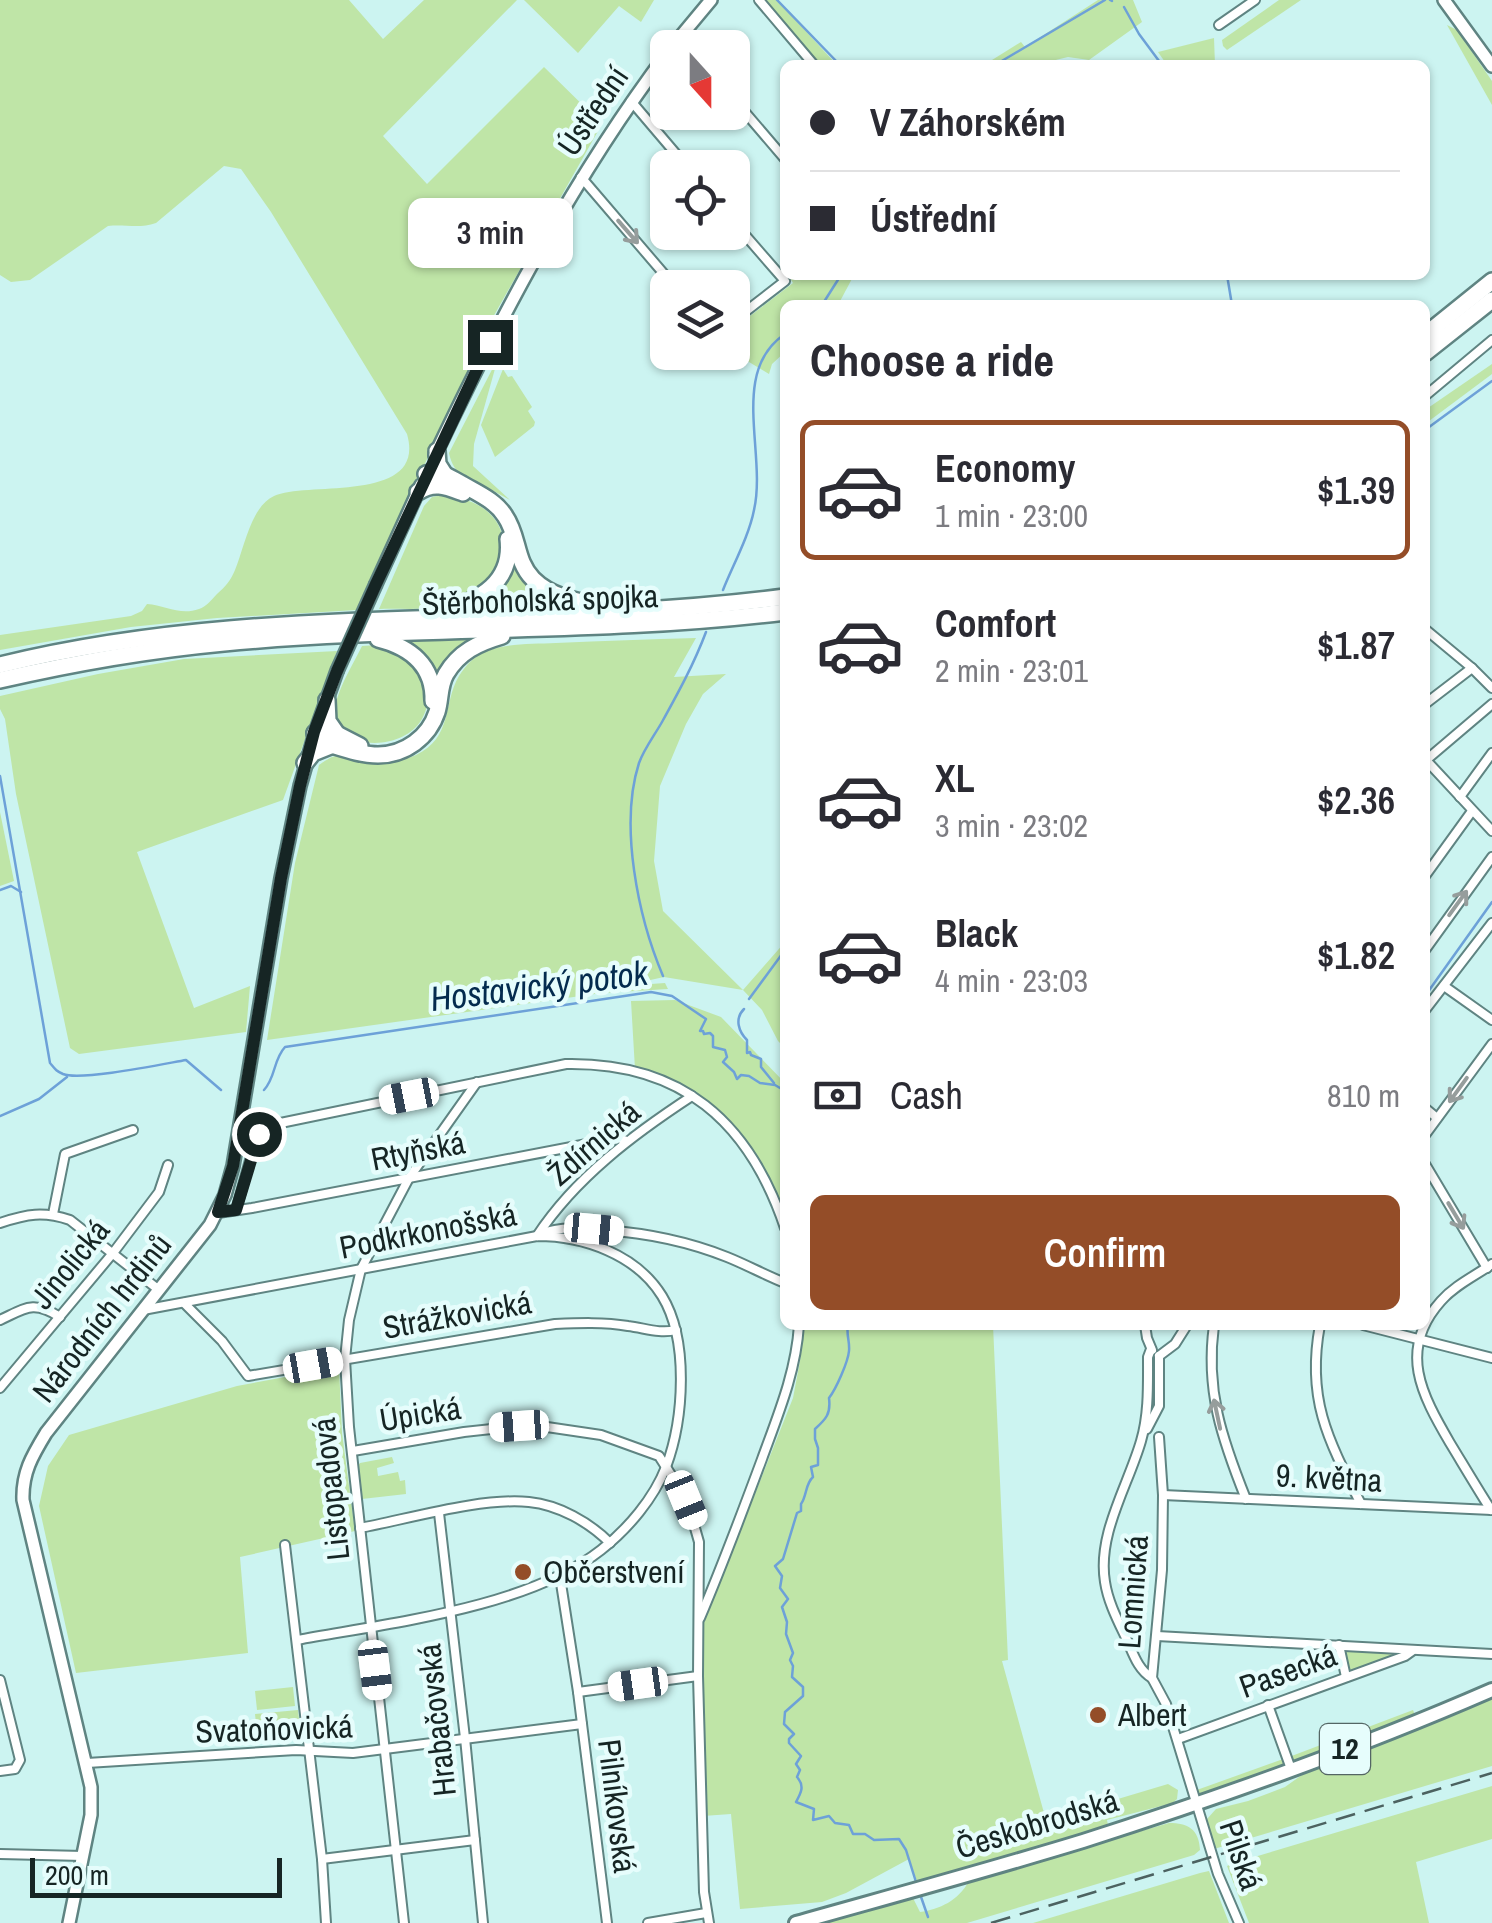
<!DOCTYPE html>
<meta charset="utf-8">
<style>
body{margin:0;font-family:"Archivo Narrow",sans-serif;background:#f7f7f7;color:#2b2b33;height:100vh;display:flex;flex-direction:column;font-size:38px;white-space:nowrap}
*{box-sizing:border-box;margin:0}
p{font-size:32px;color:#7c7c81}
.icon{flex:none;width:55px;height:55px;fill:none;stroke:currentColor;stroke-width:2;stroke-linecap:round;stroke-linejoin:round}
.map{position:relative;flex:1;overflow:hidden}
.drawer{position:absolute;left:780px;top:300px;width:650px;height:1030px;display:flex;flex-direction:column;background:#fff;border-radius:15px;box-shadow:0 2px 8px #0004}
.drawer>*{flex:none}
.hud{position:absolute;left:780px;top:60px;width:650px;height:220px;border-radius:15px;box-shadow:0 2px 8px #0004;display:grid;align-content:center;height:220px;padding:0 30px;background:#fff}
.needle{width:65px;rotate:159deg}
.controls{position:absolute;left:650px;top:30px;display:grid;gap:20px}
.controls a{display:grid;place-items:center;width:100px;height:100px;border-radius:15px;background:#fff;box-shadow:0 2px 8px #0004;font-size:50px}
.scale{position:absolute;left:30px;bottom:25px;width:252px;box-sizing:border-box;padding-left:10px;border:5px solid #162524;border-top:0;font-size:28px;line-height:35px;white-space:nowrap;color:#162524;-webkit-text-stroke:8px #e6fdfc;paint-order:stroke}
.end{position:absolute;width:45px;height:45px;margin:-22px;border:12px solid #162524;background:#fff;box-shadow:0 0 0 5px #fff}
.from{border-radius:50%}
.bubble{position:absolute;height:70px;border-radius:15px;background:#fff;box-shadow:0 2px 8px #0004;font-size:32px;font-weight:600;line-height:70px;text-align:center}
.car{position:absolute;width:30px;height:60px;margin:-30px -15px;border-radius:12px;box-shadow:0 0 8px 2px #0007;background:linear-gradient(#fff 24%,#345 0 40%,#fff 0 76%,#345 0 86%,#fff 0)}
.hud b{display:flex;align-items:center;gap:35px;height:95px;font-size:38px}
.hud b+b{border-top:2px solid #e1e1e2}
.hud i{width:25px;height:25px;background:#2b2b33}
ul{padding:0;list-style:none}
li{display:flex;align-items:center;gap:30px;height:140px;margin:0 20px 15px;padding:0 10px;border:5px solid transparent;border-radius:15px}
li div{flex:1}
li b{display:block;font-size:38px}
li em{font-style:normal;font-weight:600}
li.selected{border-color:#944d28}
li>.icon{width:90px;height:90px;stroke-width:1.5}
h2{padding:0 30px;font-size:45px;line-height:120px}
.pay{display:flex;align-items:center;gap:25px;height:110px;padding:0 30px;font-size:38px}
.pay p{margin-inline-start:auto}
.primary-button{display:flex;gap:20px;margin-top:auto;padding:20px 30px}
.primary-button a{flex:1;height:115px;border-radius:15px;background:#944d28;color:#fff;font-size:40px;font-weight:600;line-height:115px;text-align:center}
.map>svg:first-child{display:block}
</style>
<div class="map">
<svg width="1492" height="1923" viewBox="0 0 1492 1923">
<rect width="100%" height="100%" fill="#ccf4f1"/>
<g fill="#bfe5a7">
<path d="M0,0h349l34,39 41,-39h93l-134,136 44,48 117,-117 58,57 -110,195 -135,291 -140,8 -86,9 -131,23v-15l131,-19 11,-5 5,-7c18,1 33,12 52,5 7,-2 13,-10 18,-15 8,-7 14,-14 18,-24 9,-21 16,-64 39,-74 35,-15 153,8 133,-62l-136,-222 -30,-43 -17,-3 -68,57c-17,6 -31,1 -48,3l-78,54 -19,2 -11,-7z"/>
<path d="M524,0h130l-13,22 -22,-16 -41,47z"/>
<path d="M765,0h12l60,65h-17z"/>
<path d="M1098,0h35l9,22 -53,38 -21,-3 -33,8h-51l37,-23 4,5z"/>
<path d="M1279,0h22l-74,50 -4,-4 -1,-6z"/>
<path d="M1447,25l10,5 35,51v24z"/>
<path d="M1214,38l1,27h-48l-9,-13z"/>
<path d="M788,275h66l-16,30h-53v47l-13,12 -3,10 -30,-18 -6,-9v-18l60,-46z"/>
<path d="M498,358l-24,86 -1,22 37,34 -22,-12 -2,3c-18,-10 -33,-17 -37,-38z"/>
<path d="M1492,364v10l-67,50v-14z"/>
<path d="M503,369l5,8 4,-1 20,31 -4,4 7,11 -1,4 -39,31 -14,-32z"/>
<path d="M447,494c15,5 31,8 42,19 18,16 19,44 6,64 -5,7 -37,25 -46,28 -21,6 -48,3 -70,4l45,-103 8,-9z"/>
<path d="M514,566c11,20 25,32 45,40l-81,2c15,-11 31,-21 36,-42z"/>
<path d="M696,638l-22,39 52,-3 -23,20 -17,30 -26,62 -6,75 9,50 80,79 42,-48v106l-7,-7 -16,-31 -19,-20 -79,-13 -41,9 42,-3 3,6 -66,4 -335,47 28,-177 24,-98c1,-1 12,-8 13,-8 27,-8 53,12 84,-2 37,-17 27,-53 43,-79 7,-11 15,-20 28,-25 21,-8 47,-7 69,-8 47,-2 93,-4 140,-5z"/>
<path d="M467,639v2l-19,16 -10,17 -8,-15 -21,-18z"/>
<path d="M378,645c16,2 37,12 43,28 2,7 6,15 7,22 1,7 -2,16 -5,22 -19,38 -93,33 -88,-7 1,-19 19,-47 27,-64z"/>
<path d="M337,651l-54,149 -146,52 57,156 56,-22 -4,46 -167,22 -9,-6 -54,-254 -11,-75 -5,-10v-13l98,-22 86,-15z"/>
<path d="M0,812l14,69 -14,5z"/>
<path d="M675,1000l46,17 64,66v139l-15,-41 -31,-47 -45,-40 -59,-25 -4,-68z"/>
<path d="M804,1325h57l-1,4h2l2,-4h129l15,335 -6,1 42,152 -4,4 11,2 117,-35 10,6 -1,9 -4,4 -66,17 2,11 -190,56 -10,-28 -63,34 -24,9 -82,7 -9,-95 -28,2 -3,-51 3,-140 90,-227 7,-37z"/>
<path d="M339,1367l3,66 13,98 -115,26 8,96 -172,20 -37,-167 9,-40 21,-31 168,-49z"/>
<path d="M392,1457l2,6 -17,5 1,8 20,-4 2,9 5,-1 1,14 -44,5 -4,-33 2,-3z"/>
<path d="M1340,1647l70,4 -63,24z"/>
<path d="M293,1687l2,19 -38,4 -2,-19z"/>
<path d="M1492,1695v71l-278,83 -7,-30 9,-10 32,-8 37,-14 28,-20z"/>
<path d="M298,1710l2,18 -43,5 -2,-19z"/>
<path d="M1413,1710l4,11 -125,46 -3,-10z"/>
<path d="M1286,1758l5,9 -93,35 -4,-11z"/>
<path d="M1492,1786v53l-76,23 13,61h-180l-22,-57 4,-2z"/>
<path d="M1169,1823c19,0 30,6 31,27l-6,5 -227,68h-149l95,-25 7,14c20,-3 38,-11 49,-31z"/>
<path d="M1209,1871l20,52h-196l167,-50z"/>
</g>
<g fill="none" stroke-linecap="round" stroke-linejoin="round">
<g stroke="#6da1d8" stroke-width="2.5">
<path d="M777,0l63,65"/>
<path d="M1110,0l2,1"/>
<path d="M1124,7l15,27 23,31"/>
<path d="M995,65l110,-65"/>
<path d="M1227,275l5,30"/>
<path d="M822,305l19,-30"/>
<path d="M1425,430l67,-49"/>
<path d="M723,590c10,-25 26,-54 31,-80 13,-56 -25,-139 31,-176"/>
<path d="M0,776l50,287c5,6 6,8 13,11 18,7 100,-10 123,-14l35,30"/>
<path d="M0,890l11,-4 10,6"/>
<path d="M663,976c-25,-59 -44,-151 -24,-213 5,-14 15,-27 23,-41 16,-29 32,-58 44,-90"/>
<path d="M1425,996l67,-94"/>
<path d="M749,999l36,-49"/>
<path d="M744,1009c-10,10 -5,23 3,31v13l3,-1 1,3 10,4v8l13,16"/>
<path d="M264,1090c12,-13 9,-30 21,-43l366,-55 21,4 34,23 -6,12h3l1,3 6,-1 3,3v11l12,3 2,7 -4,5 11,10 3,7 4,-4 8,1 11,7 15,2 10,6"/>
<path d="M0,1116l39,-17 28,-22"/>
<path d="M848,1325c-2,10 2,16 1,26 -1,11 -13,38 -20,47 2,16 -3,21 -14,31v10l3,9v17l-7,2 2,10c-8,7 -6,19 -12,27v7l-4,2 -14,46 -8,7 7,10 -2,12 8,11 -6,8 5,15 -1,12 7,19 -3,7 3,6 -1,11 11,10v9l-18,16 -1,12 10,10 -5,5v4l12,13 -5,8 4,6 -3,7c8,9 4,16 -1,25l18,7 -1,11 16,-4 6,7 14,2 4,9h12l9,6 25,-1 7,11 10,32"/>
<path d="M920,1894l8,23"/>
</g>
<defs>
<g id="street">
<path d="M759,0l55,65"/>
<path d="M1219,25l36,-25"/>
<path d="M732,97l53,62"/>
<path d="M631,101l57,67"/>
<path d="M581,177l95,111"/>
<path d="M732,220l53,61 -53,41"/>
<path d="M1425,396l67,-56"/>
<path d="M1425,629l47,39 20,20"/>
<path d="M1425,704l47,-36"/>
<path d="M1426,760l66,71"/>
<path d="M1425,761l67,-57"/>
<path d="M1460,797l32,-44"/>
<path d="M1425,876l47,-65"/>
<path d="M1425,950l67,-93"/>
<path d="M1444,986l48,34"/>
<path d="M1425,1010l67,-87"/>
<path d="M1425,1108l12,10"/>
<path d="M1425,1135l67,-91"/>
<path d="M1425,1164l62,104"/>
<path d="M236,1210l19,-68 11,-16 300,-62c115,-2 183,57 219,164"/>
<path d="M218,1213l34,-5 366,-70 9,3"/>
<path d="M53,1214l12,-60 68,-24"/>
<path d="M0,1223c27,-9 43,-12 70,-3l89,70"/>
<path d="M541,1234c19,-8 42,-6 63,-4 42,3 83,11 123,27 20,8 38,18 58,26"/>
<path d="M537,1236c39,-59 97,-102 155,-140"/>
<path d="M184,1303l38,38 26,35 307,-52c24,-1 49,-2 73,2 17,2 31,8 48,4"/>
<path d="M143,1310l394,-74c46,0 99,18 125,60 27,44 22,123 4,171 -12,31 -38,62 -65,83 -74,58 -212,73 -304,90"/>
<path d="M0,1320c26,-12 33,-20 60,-3"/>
<path d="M1145,1325l2,13 5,12"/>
<path d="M1214,1325c-9,65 8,114 32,174"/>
<path d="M1320,1325c-14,74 8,115 41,179"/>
<path d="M1363,1325l129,33"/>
<path d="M1151,1349l-3,8c0,28 1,57 -7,84 -13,45 -44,93 -36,141 3,20 13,39 22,58 6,13 11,30 25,38"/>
<path d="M1159,1356l16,-12 12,-19"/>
<path d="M0,1388l113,-135 46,-61 9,-27"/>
<path d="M1147,1429l12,-23v-50"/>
<path d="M1159,1437l4,58 -1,75 -10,108 14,26 52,170 21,49"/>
<path d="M353,1451l111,-19 55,-6 28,1 54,8 58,21 28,44 12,42 -1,134 6,216 5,31"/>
<path d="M1163,1495l329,15"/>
<path d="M1491,1510c-14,-22 -27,-44 -41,-67 -28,-48 -53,-93 -9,-142 14,-16 34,-25 51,-37"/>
<path d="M439,1513l26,225 18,185"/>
<path d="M360,1528c48,-9 122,-31 169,-26 30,3 60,20 81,41"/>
<path d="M285,1545l37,314 4,64"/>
<path d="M560,1577l18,115 29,231"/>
<path d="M700,1618c22,-52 42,-105 62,-159 16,-44 34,-87 37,-134"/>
<path d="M1157,1636l335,18"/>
<path d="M1339,1645l7,32"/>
<path d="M0,1680l20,80 -5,9 -15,2"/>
<path d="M578,1692l120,-16"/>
<path d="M1268,1705l23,64"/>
<path d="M1178,1739l227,-83 7,-5"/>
<path d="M87,1763l209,-13 57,3 229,-29"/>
<path d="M0,1854l83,2"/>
<path d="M322,1859l153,-19"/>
<path d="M404,1923l-55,-496 -4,-68 4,-39 12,-51 48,-91 68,-96"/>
<path d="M648,1923l58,-10"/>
</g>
<g id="secondary">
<path d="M1444,0l48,66"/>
<path d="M671,48l40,-48"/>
<path d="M435,455c67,-141 139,-278 233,-403"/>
<path d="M376,584l45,-99"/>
<path d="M69,1923l22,-108v-28l-68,-287c-1,-27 9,-44 23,-67l164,-208 15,-30 8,-29 48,-288 19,-92 15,-53 22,-62"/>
</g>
<path id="primary" d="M796,1923c96,-27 192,-53 287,-82 138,-44 276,-93 409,-151"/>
<g id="highway">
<path d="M1425,335l67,-54"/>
<path d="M1425,353l67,-53"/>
<path d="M437,451l1,13 7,11"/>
<path d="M426,474c14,-5 24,4 36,10 15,9 33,16 43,32 14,20 10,45 28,63 17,17 41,22 64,26"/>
<path d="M418,492c16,-11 29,-5 45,1"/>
<path d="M444,611c36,-11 69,-29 64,-72"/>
<path d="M378,639c32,8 56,26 55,62"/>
<path d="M0,665c258,-64 524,-34 785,-68"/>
<path d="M0,680c74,-17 149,-30 224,-37 187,-18 375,-8 561,-31"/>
<path d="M327,700l1,21 9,13"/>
<path d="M315,733l4,6 6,4c17,5 35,12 53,12 27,0 51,-18 59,-43 4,-13 2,-26 9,-38 13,-22 32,-31 56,-38"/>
<path d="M315,733l12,-4 33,17"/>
<path d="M305,763l8,-10 20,-8"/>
</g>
</defs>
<use href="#street" stroke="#5f8482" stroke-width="12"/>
<use href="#secondary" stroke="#5f8482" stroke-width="16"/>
<use href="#primary" stroke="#5f8482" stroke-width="18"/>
<use href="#highway" stroke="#5f8482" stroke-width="20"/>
<use href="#street" stroke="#fff" stroke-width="8"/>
<use href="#secondary" stroke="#fff" stroke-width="11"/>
<use href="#primary" stroke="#fff" stroke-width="12"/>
<use href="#highway" stroke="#fff" stroke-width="15"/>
<path stroke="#4c6260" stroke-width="2.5" stroke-dasharray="20 10" stroke-linecap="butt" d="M991,1923l501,-150"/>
<defs>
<path id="secondary-bridge" d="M337,671l39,-87"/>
</defs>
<use href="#secondary-bridge" stroke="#5f8482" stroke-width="16" stroke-linecap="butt"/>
<use href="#secondary-bridge" stroke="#fff" stroke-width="11"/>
</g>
<defs><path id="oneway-shaft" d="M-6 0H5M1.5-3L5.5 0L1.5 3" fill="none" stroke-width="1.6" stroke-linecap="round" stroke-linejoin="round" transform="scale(2.5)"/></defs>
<g stroke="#969d9c">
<use href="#oneway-shaft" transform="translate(628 232) rotate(49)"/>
<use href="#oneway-shaft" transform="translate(1458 903) rotate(-54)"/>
<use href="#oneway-shaft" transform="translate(1458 1090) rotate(126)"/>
<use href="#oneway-shaft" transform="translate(1456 1216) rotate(59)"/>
<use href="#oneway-shaft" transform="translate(1217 1414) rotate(-102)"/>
</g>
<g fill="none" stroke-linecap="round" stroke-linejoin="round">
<path stroke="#162524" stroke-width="12" d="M259,1134l-23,76 -18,2 15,-46 48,-288 19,-92 14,-54 23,-61 39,-87 114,-242"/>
</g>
<g fill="#944d28" stroke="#e6fdfc" stroke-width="4">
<circle cx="523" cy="1572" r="10"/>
<circle cx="1098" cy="1715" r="10"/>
</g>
<g text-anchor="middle" stroke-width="9" stroke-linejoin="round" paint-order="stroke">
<rect fill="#e6fdfc" stroke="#546665" stroke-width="2.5" x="1320" y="1724" width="50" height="50" rx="8"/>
<g font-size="30" font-weight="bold" fill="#162524">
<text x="1345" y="1759">12</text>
</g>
<g font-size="32" fill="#162524" stroke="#e6fdfc">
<text transform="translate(593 111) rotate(-56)" y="11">Ústřední</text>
<text transform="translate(540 600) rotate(-2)" y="11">Štěrboholská spojka</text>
<text transform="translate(594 1143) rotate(-41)" y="11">Ždírnická</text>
<text transform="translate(418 1151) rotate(-11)" y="11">Rtyňská</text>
<text transform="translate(428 1231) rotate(-11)" y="11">Podkrkonošská</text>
<text transform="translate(70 1264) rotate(-51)" y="11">Jinolická</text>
<text transform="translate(457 1315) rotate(-10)" y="11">Strážkovická</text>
<text transform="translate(102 1318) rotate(-52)" y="11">Národních hrdinů</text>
<text transform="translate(420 1414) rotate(-9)" y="11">Úpická</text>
<text transform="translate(1329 1478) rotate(3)" y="11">9. května</text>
<text transform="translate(331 1489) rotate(-96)" y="11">Listopadová</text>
<text transform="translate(1133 1592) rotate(-86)" y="11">Lomnická</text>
<text transform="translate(1288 1671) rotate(-20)" y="11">Pasecká</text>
<text transform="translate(437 1720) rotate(-96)" y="11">Hrabačovská</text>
<text transform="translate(274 1729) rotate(-2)" y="11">Svatoňovická</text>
<text transform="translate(617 1806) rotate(83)" y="11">Pilníkovská</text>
<text transform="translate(1037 1824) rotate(-17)" y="11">Českobrodská</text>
<text transform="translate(1241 1855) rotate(71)" y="11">Pilská</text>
</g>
<g font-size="32" fill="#162524" stroke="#e6fdfc" text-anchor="start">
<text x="543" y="1583">Občerstvení</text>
<text x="1118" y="1726">Albert</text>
</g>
<g font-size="35" font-style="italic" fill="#042b4e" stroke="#e6fdfc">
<text transform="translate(539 986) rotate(-7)" y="12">Hostavický potok</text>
</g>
</g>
</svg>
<div class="controls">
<a><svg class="needle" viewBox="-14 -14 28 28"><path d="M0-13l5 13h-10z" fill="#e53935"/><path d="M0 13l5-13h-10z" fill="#7c7c81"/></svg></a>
<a><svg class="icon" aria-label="locate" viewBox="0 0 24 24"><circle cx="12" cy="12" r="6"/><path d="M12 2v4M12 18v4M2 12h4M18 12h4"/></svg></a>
<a><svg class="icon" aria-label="layers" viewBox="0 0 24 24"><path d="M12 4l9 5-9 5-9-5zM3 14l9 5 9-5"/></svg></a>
</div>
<div class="scale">200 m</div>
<i class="end from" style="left:259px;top:1134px"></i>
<i class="end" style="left:490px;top:342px"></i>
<div class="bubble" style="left:408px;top:198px;width:165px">3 min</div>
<i class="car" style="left:409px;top:1096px;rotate:259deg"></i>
<i class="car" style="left:594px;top:1229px;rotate:95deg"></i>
<i class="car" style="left:313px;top:1365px;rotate:80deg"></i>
<i class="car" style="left:519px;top:1426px;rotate:266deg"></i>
<i class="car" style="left:686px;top:1500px;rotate:158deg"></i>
<i class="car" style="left:375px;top:1670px;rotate:173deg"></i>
<i class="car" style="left:638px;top:1684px;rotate:262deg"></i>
<div class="hud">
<b><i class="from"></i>V Záhorském</b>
<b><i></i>Ústřední</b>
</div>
<section class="drawer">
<h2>Choose a ride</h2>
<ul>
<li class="selected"><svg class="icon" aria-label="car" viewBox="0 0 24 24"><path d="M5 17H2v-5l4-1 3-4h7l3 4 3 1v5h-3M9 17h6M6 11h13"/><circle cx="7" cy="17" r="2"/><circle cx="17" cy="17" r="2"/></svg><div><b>Economy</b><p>1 min · 23:00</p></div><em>$1.39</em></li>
<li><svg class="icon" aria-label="car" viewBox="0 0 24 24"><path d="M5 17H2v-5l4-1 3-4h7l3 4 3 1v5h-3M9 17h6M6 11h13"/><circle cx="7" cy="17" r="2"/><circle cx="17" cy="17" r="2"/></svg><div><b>Comfort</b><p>2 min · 23:01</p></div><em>$1.87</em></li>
<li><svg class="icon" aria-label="car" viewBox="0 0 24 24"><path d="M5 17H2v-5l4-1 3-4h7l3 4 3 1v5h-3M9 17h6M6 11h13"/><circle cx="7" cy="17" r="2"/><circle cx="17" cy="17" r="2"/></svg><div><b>XL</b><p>3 min · 23:02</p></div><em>$2.36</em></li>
<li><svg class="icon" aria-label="car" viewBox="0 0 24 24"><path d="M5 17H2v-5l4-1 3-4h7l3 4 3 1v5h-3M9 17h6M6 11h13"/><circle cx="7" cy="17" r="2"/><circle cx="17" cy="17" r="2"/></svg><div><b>Black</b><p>4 min · 23:03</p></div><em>$1.82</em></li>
</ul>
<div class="pay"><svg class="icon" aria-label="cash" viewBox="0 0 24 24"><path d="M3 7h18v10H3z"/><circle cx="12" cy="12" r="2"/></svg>Cash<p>810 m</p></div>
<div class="primary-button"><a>Confirm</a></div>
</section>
</div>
